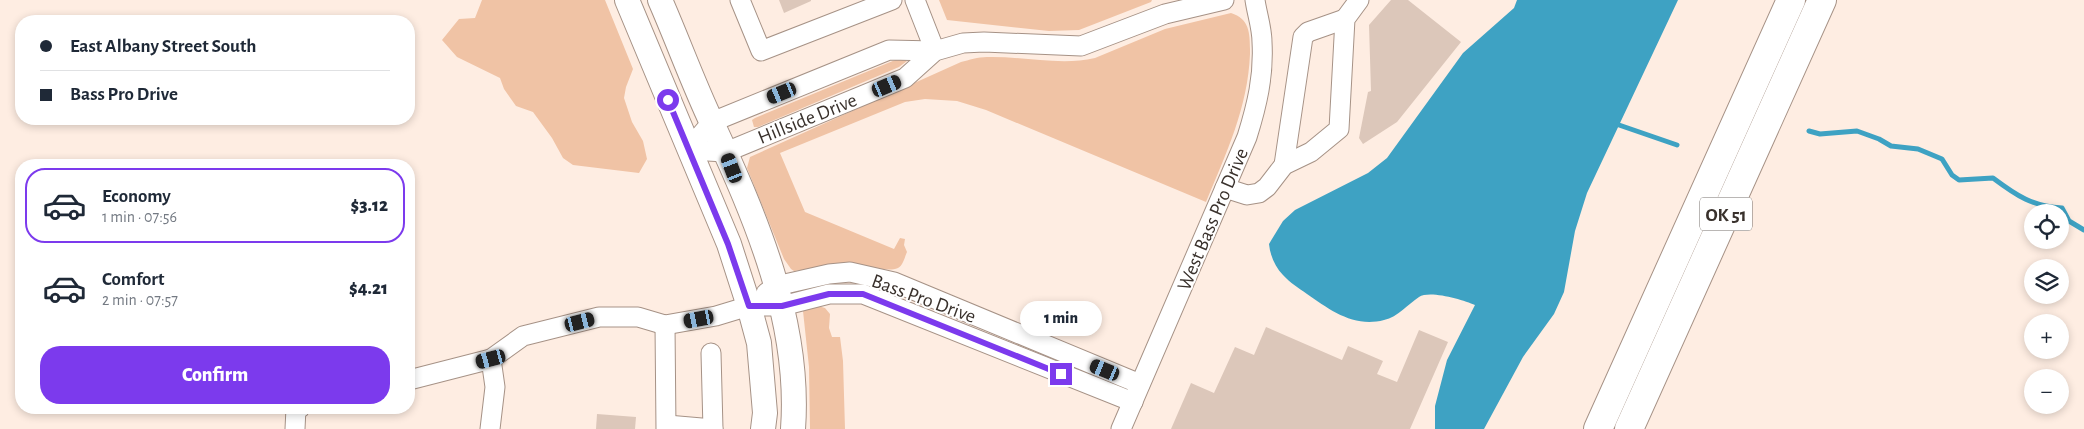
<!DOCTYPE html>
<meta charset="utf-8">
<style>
body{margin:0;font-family:"Alegreya Sans",sans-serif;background:#f6f6f7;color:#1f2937;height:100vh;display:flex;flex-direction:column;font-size:19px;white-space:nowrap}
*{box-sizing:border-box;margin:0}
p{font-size:16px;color:#747a83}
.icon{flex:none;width:28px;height:28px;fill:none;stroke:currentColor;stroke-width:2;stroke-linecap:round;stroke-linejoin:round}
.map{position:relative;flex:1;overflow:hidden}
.drawer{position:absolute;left:15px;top:159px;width:400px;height:255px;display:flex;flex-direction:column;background:#fff;border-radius:20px;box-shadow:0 2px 8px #0003}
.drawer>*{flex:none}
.top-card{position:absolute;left:15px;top:15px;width:400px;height:110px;border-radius:20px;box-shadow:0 2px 8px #0003;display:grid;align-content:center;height:110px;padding:0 25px;background:#fff}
.tools{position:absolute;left:2024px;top:204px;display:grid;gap:10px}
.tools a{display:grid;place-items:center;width:45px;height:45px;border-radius:50%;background:#fff;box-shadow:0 2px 8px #0003;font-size:25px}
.end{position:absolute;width:22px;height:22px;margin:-11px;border:6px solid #7c3aed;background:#fff;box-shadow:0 0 0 2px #fff}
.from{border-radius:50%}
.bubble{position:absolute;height:35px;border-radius:18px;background:#fff;box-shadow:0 2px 8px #0003;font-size:16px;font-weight:800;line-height:35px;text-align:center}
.car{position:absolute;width:15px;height:30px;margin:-15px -8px;border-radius:6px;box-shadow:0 0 4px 1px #0007;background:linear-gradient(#222 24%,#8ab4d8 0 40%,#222 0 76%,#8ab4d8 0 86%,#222 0)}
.top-card b{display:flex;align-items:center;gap:18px;height:48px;font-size:19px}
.top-card b+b{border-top:1px solid #e0e1e3}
.top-card i{width:12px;height:12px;background:#1f2937}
ul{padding:9px 0 0;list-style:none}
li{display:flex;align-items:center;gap:15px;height:75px;margin:0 10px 8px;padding:0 15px;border:2px solid transparent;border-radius:20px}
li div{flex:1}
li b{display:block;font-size:19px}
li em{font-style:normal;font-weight:800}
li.current{border-color:#7c3aed}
li>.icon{width:45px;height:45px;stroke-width:1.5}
.action{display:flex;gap:10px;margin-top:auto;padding:10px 25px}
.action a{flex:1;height:58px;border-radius:20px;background:#7c3aed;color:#fff;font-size:20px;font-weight:800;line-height:58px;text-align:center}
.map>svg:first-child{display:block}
</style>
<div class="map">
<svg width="2084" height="429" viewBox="0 0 2084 429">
<rect width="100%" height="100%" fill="#feede2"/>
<g fill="#f0c3a5">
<path d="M482,0h123l28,69 -7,18 -2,11 8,24 11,19 4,18 -8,14 -66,-8 -10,-7 -11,-20 -19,-26 -17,-6 -12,-17 -4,-11 -43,-21 -15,-17 17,-21 16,-1z"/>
<path d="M939,0h213l-1,2 -72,28 -30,1 -102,-11z"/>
<path d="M1231,13c20,6 19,23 19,41 -2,53 -24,100 -44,148l-220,-92 -29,-9 -32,-2 -20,3 -125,51 25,59 89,37 6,-11 5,1 -1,6 3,7c-2,4 -4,14 -9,16 -12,5 -33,-4 -46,-4 -20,-2 -38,5 -58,7l-3,-2 -7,-10 -37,-91 3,-11 211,-95c8,-2 17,-5 26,-5 36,-1 73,9 108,1l70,-29z"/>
<path d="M900,58l7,3 -8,6 -141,60h-4l-2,-7 3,-2z"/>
<path d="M815,305l10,3 5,6 -1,14 3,9h8l3,24 2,68h-35l-1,-62 -6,-56 3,-3z"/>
</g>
<path fill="#3ea2c3" d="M1517,0h161l-91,193 -12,38 -11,61 -10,22 -31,43 -39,72h-49v-23l12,-46 28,-55c-12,-5 -45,-15 -56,-8 -11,7 -21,20 -35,23 -30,8 -54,-10 -77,-26 -8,-6 -17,-11 -24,-19 -8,-8 -13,-20 -14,-31l14,-23 12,-11 73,-37 19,-15 76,-105 51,-45z"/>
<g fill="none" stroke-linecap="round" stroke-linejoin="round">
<g stroke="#3ea2c3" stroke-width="5">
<path d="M1619,125l58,20"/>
<path d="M1809,131l11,3 37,-3 22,8 12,7 27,3 24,10 10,16 7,5 34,-2c24,18 39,28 69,30l7,13 15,9"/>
</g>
</g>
<g fill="#dcc7ba">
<path d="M779,0h32v1l-27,12z"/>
<path d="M1391,0h17l53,42 -64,80 -34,22 -4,-6 9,-46 3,-1 -2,-66z"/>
<path d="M1266,327l76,33 6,-14 35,15 -6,13 20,8 22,-52 29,12 -38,87h-239l20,-46 23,10 21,-46 19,8z"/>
<path d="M597,414l39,3 -1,12h-39z"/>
</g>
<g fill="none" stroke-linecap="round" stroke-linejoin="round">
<defs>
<g id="minor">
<path d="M740,0l21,51 131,-51"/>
<path d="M915,0l20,51"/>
<path d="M688,150l38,2 179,-74 30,-27 28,-8 21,-1 97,4 84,-32 59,-14"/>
<path d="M688,150l24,-28 177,-72 46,1"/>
<path d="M1284,165l19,-128 5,-5 37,-13"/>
<path d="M1225,188l22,7 12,-2 8,-6 17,-22 27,-13 28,-23 6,-110 14,-19"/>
<path d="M766,293l10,-7 53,-12 21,-2 44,10 246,102"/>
<path d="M665,325l1,104"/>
<path d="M711,353l2,76"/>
<path d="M409,380l82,-21 32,-23 76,-19h39l27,8 51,-9 33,-10h33l47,-12h34l270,108"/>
<path d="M667,425l46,4"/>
<path d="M295,429l1,-21h4"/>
<path d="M490,429l5,-42 -4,-28"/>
<path d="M1121,429l126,-292c10,-32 17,-61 15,-95 0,-14 -5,-28 -7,-42"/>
</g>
<g id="major">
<path d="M627,0l102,244 20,62 10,37 6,70 -2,16"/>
<path d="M660,0c18,41 33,83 52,123 44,95 89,199 81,306"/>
</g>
<g id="highway">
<path d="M1598,429l193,-429"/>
<path d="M1629,429l193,-429"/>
</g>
</defs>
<use href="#minor" stroke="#a69286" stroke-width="21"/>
<use href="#major" stroke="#a69286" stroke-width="26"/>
<use href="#highway" stroke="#a69286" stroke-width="30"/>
<use href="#minor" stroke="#fff" stroke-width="19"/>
<use href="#major" stroke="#fff" stroke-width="24"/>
<use href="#highway" stroke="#fff" stroke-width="28"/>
</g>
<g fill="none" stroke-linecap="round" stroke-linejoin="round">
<path stroke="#7c3aed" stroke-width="6" d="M668,100l60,144 21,62h33l47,-12h34l198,80"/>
</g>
<g text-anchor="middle" stroke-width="4" stroke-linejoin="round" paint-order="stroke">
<rect fill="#fff" stroke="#746f6b" stroke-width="1" x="1700" y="197.5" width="52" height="33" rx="4"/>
<g font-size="19" font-weight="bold" fill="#39312c">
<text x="1726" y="221">OK 51</text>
</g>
<g font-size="20" fill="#39312c" stroke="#fff">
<text transform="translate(807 118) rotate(-22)" y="7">Hillside Drive</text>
<text transform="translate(1212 219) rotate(-67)" y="7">West Bass Pro Drive</text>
<text transform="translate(924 298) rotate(20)" y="7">Bass Pro Drive</text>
</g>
</g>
</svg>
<div class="tools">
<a><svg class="icon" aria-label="locate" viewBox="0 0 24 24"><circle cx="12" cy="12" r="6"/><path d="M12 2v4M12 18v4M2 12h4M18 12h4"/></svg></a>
<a><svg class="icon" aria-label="layers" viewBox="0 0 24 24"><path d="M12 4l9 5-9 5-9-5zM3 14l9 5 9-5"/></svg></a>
<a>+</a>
<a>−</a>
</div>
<i class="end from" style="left:668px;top:100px"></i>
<i class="end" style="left:1061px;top:374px"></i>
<div class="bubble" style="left:1020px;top:301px;width:82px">1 min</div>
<i class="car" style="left:887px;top:86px;rotate:67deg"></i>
<i class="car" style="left:782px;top:93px;rotate:248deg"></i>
<i class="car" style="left:732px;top:168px;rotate:339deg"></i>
<i class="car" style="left:699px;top:319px;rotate:259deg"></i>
<i class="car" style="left:580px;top:322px;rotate:76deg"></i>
<i class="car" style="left:491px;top:359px;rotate:255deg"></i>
<i class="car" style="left:1105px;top:370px;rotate:292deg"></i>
<div class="top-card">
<b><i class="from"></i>East Albany Street South</b>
<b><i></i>Bass Pro Drive</b>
</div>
<section class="drawer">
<ul>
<li class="current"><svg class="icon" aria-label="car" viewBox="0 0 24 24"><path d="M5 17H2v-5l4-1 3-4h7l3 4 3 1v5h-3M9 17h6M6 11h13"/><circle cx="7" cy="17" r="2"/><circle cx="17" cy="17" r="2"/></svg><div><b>Economy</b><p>1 min · 07:56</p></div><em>$3.12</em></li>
<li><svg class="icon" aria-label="car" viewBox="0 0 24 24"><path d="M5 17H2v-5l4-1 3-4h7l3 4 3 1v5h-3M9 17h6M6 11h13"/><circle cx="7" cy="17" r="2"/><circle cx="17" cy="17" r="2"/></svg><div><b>Comfort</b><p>2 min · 07:57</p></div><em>$4.21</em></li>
</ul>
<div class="action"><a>Confirm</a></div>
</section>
</div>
